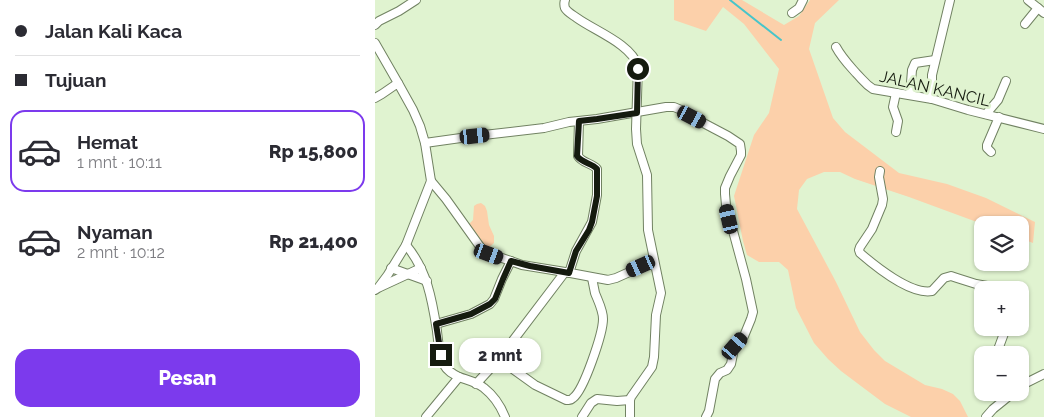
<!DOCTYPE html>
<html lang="id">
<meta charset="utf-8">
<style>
body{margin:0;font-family:Raleway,sans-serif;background:#f7f7f7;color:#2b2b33;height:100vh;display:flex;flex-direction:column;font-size:19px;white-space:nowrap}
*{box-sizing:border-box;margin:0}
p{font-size:16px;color:#7c7c81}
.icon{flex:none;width:28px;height:28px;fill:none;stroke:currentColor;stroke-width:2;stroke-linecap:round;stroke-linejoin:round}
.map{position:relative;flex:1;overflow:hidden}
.sheet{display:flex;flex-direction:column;background:#fff;width:375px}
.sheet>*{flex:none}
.guide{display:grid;align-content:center;height:110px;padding:0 15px;background:#fff}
.buttons{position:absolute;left:599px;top:216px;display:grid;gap:10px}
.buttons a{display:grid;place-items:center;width:55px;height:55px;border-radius:10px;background:#fff;box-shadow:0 1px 4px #0004;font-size:25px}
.end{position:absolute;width:22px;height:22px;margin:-11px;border:6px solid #151b0f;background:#fff;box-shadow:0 0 0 2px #fff}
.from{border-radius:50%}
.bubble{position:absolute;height:35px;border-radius:15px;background:#fff;box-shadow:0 1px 4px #0004;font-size:16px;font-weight:800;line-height:35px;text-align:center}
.car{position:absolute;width:15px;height:30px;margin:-15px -8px;border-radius:6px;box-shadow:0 0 4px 1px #0007;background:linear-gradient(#222 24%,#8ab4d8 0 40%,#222 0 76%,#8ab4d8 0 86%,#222 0)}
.guide b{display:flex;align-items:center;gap:18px;height:48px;font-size:19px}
.guide b+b{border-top:1px solid #e1e1e2}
.guide i{width:12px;height:12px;background:#2b2b33}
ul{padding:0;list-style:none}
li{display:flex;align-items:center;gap:15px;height:82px;margin:0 10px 8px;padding:0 5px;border:2px solid transparent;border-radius:15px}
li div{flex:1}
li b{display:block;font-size:19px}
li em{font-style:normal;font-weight:800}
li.selected{border-color:#7c3aed}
li>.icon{width:45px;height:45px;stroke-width:1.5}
.primary-button{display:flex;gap:10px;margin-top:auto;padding:10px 15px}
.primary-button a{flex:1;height:58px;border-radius:15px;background:#7c3aed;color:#fff;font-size:20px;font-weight:800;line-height:58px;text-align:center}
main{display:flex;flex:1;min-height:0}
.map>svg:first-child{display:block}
</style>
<main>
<section class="sheet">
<div class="guide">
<b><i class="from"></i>Jalan Kali Kaca</b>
<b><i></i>Tujuan</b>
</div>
<ul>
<li class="selected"><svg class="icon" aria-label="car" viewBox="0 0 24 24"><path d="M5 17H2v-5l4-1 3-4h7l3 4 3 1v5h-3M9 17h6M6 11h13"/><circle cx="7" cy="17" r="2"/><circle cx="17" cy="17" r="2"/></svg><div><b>Hemat</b><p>1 mnt · 10:11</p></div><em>Rp 15,800</em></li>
<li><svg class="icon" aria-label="car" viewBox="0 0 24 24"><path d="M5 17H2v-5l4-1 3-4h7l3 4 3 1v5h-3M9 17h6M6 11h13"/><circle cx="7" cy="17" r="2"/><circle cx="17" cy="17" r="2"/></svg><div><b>Nyaman</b><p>2 mnt · 10:12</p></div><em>Rp 21,400</em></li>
</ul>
<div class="primary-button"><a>Pesan</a></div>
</section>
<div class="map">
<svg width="669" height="417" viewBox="0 0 669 417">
<rect width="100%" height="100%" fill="#e0f3d0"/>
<g fill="#fcd0aa">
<path d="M299,0h68l42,25 15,-9 11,-16h29l-24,23 -6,26 24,69 12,14 54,41 48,11 39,14 49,24 -2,21 -13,-5v-13h-35l-76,-28 -54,-18 -15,-7h-16l-17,7 -8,11 -2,19 39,73 24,50 14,18 11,11 40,24 17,4 11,5 7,7 8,16h-57l-26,-13 -44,-33 -13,-12 -14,-16 -18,-35 -8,-38 -9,-8h-20l-12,-7 -4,-14 -9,-45 20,-61 15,-22 10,-44 -35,-45 -21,-17 -17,24 -32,-11z"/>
<path d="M106,203l4,3 2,5 2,14 5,11v7c-4,4 -7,5 -12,3l-15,-20 6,-6 1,-14 3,-2z"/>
</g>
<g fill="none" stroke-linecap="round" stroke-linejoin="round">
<path stroke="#47c5ca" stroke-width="2" d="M355,0l51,40"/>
<defs>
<g id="minor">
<path d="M190,0c-1,3 -1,5 0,8 2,4 8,7 12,10 18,13 54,26 61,48l-2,63 1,15 10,31 1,55 13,63 -5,22 -2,42 -2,10 -21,30 -1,3v17"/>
<path d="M653,0l16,13"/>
<path d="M417,13l7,-5 4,-8"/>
<path d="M650,24l13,-16"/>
<path d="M0,25l4,-4 20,-10 17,-11"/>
<path d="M0,43l23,40"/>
<path d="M461,47c6,11 12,17 20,26 7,7 9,11 17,16l59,10 36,11 76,19"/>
<path d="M535,95l2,-25 3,-7 20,-3"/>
<path d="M0,98l7,-4 16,-11 15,27 7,16 5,17 6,38 -25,64 -19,31 -9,12 -3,2"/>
<path d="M557,99v-24l18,-75"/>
<path d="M611,114l12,-14 8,-19"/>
<path d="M521,132l2,-11 -5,-14 3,-14"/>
<path d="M50,143l50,-7 69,-8 25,-6 28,-3 69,-12h8l12,5 6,5 36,19 12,8 1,7v4l-11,21 -5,12v6l1,11 20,74 7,33 -2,7 -7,17 -10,13 -3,15 -4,6 -7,3 -5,6 -6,32 -3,6"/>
<path d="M616,152l-4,-4v-3l12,-28"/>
<path d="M505,171l-1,6 4,22 -1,6 -10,24 -12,18 -1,3 1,3c15,13 51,42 72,38l12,-13 7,-2 6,2 19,6 33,6"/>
<path d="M56,181l15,18 35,49 4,4 37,13 43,7 -66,87 -23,25"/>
<path d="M31,245c21,25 26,54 31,86 1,10 2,24 7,34 3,6 9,9 15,12l-33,40"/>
<path d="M16,268l36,13"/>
<path d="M190,272l43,8 8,-2 38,-17"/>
<path d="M194,273l7,-22 16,-29 5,-27v-26c-5,-6 -15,-6 -19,-13l1,-35"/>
<path d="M5,287l41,-19"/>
<path d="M61,324l35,-10 19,-10 4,-5 8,-20 9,-18"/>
<path d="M621,355l10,-27"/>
<path d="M124,359l36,26 31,15c4,0 4,1 7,-2 11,-8 30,-65 30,-79 0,-9 -5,-18 -8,-26 -1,-5 -2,-10 -3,-15"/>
<path d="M84,377c8,3 18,5 25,11 9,7 17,19 21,29"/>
<path d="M645,388l4,-4 20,-10"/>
<path d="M207,417l9,-14 6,-4 20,2 13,-1"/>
<path d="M611,417l7,-8 21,-17"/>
</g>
</defs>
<use href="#minor" stroke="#718262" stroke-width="10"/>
<use href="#minor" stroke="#fff" stroke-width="8"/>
</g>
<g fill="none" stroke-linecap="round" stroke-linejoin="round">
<path stroke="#151b0f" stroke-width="6" d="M66,355l-5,-31 35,-10 19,-10 5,-5 8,-20 8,-18 19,5 39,7 7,-22 13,-21 3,-8 5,-26v-27c-5,-6 -15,-6 -20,-13l2,-35 18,-2 40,-6 1,-44"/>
</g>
<g text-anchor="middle" stroke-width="5" stroke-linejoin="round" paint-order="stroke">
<g font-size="16" fill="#151b0f" stroke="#e0f3d0">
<text transform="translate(560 88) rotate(13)" y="6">JALAN KANCIL</text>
</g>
</g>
</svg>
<div class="buttons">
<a><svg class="icon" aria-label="layers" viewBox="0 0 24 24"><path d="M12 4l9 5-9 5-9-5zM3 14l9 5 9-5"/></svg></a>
<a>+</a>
<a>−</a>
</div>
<i class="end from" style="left:263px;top:69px"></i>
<i class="end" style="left:66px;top:355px"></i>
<div class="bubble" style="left:84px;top:338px;width:82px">2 mnt</div>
<i class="car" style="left:317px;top:117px;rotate:118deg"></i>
<i class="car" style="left:100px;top:136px;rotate:84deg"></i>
<i class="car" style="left:354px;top:219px;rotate:347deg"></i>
<i class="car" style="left:114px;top:254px;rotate:110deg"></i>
<i class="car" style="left:266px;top:266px;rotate:246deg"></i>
<i class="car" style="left:360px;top:346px;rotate:41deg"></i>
</div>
</main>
